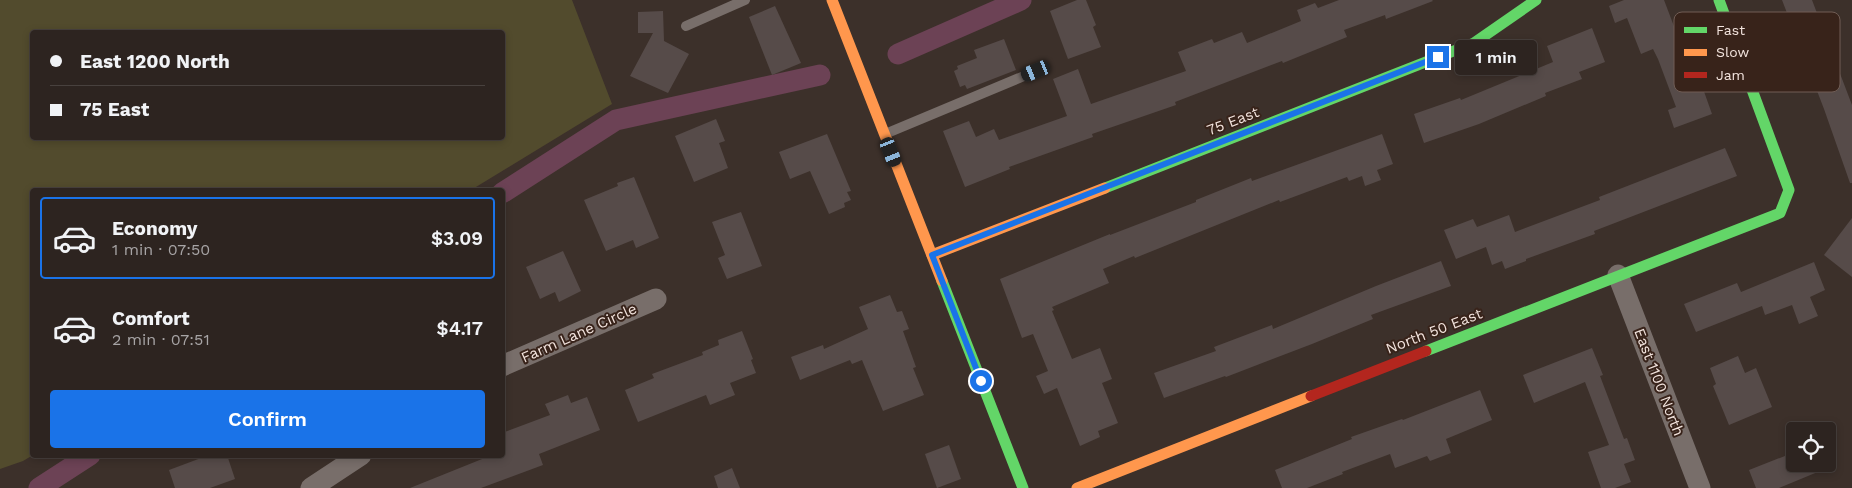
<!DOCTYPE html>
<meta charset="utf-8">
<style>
body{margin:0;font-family:"Work Sans",sans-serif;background:#39302d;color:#f1f3f6;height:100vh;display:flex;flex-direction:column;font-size:19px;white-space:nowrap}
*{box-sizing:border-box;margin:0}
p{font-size:16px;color:#a7a4a5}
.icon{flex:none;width:28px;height:28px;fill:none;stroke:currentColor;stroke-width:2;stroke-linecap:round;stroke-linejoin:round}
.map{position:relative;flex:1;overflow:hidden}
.details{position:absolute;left:30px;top:188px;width:475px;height:270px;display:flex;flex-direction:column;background:#2d2420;border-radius:5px;box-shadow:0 2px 8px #0003,0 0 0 1px #48413e}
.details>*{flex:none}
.hud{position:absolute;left:30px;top:30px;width:475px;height:110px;border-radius:5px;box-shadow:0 2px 8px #0003,0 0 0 1px #48413e;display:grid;align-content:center;height:110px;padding:0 20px;background:#2d2420}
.fabs{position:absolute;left:1786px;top:422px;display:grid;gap:10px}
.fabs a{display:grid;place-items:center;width:50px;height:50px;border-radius:5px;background:#2d2420;box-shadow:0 2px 8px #0003,0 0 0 1px #48413e;font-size:25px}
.end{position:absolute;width:22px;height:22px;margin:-11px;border:6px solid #1a73e8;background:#fff;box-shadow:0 0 0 2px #fff}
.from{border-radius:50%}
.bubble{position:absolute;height:35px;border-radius:5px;background:#2d2420;box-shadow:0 2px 8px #0003,0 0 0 1px #48413e;font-size:16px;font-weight:600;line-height:35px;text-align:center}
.car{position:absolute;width:15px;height:30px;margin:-15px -8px;border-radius:6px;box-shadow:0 0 4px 1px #0007;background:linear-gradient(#222 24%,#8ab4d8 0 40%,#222 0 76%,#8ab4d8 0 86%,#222 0)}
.hud b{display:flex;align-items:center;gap:18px;height:48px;font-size:19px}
.hud b+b{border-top:1px solid #48413e}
.hud i{width:12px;height:12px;background:#f1f3f6}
ul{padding:9px 0 0;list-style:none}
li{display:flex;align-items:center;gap:15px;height:82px;margin:0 10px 8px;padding:0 10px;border:2px solid transparent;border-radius:5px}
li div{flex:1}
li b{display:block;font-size:19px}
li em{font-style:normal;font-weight:600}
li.current{border-color:#1a73e8}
li>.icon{width:45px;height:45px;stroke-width:1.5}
.button{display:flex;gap:10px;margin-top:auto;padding:10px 20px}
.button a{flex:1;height:58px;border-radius:5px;background:#1a73e8;color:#fff;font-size:20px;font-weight:600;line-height:58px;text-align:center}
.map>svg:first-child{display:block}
</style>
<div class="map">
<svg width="1852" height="488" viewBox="0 0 1852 488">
<rect width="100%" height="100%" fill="#3c302a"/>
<path fill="#524b2d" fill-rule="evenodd" d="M0,0h572l40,104 -141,86h-439l1,265 -10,6 -23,8zM32,32h470v106h-470z"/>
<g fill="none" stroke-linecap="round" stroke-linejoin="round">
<g stroke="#6c4255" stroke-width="21">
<path d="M898,54l123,-54"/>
<path d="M502,193l114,-73 204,-45"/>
<path d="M39,488l51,-33"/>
</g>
</g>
<g fill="#564b49">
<path d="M1077,0h9l10,25 -3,2 8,20 -33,12 -18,-48z"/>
<path d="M1339,0h93l1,1 -47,18 -1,-4 -41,15 3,7 -64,26 -1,-2 -107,41 1,3 -84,29 1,3 -84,30 1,2 -45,18 -22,-56 26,-10 7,16 18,-8 5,11 68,-24 -14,-37 25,-10 13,35 95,-33 -8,-19 34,-13 2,4 28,-11 5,11 54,-22 -4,-11 18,-7 3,5z"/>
<path d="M1624,0h40l27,71 5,-2 16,45 -38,14 -6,-18 8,-3 -18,-48 -5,-10 -12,5 -14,-36 -12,5 -6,-17z"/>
<path d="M1782,0h30l40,105v78h-2l-26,-74z"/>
<path d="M775,6l26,57 -29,12 -23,-58z"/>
<path d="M663,11l1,30 25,13 -21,39 -38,-17 23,-43h-15v-21z"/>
<path d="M1592,28l13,34 -26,10 3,7 -37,14 1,3 -67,28 -55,19 -10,-29 46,-16 1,2 92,-38 -6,-16z"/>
<path d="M1004,39l12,31 -49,19 -2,-4 -5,2 -6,-16 4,-2 -1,-3 20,-8 -3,-8z"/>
<path d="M716,119l9,22 -6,2 9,25 -34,14 -19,-46z"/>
<path d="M827,134l24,57 -4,1 4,8 -7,3 1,4 -16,7 -19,-43 -20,8 -11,-27z"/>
<path d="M1382,134l11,30 -16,6 4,10 -16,6 -3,-10 -13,5 -2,-4 -67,25 -1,-2 -144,58 -1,-2 -31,13 6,14 -57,24 2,3 -2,1 20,48 28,-11 12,31 -10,4 16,40 -20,8 2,6 -20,9 -23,-58 -13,6 -8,-18 12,-5 -15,-37 -11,4 -22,-59 110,-45v1l86,-33v-2l55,-22 1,3z"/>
<path d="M1725,148l12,28 -143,55 1,3 -69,25v2l-21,8 -3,-8 -10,4 -6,-18 -30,12 -12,-29 29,-11 4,8 32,-12 6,17 85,-32 -1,-3z"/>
<path d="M634,177l25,61 -23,10 -3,-8 -27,11 -22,-51 34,-14 -1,-3z"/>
<path d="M741,212l21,54 -35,13 -9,-21 7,-3 -13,-33z"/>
<path d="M1852,218v59l-28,-22z"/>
<path d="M563,251l18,40 -22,11 -4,-10 -15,7 -14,-32z"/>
<path d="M1441,261l10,25 -80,29 2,4 -61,25 -86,33 -1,-1 -61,22 -10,-25 62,-22 -2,-4 58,-22 1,4 103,-43z"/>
<path d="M1814,262l11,28 -15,7 8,19 -19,8 -7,-19 -27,10 -3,-9 -66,26 -12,-28 53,-21 4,9z"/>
<path d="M890,295l7,17 5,-1 7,18 -6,2 13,36 -3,1 11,27 -41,16 -21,-51 -10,4 -2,-4 -50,20 -9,-23 32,-12 1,4 44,-20 -9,-22z"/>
<path d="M742,331l11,28 -2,1 5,13 -26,10 5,12 -25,10 -4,-10 -68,27 -13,-32 29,-12 -2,-4 51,-19 -1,-3 17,-7 -1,-5z"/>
<path d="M1592,348l11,27 -3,1 24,63 3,-1 8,22 -11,4 7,18 -16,6h-14l-13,-36 21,-7 -24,-63 -51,21 -11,-28z"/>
<path d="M1738,356l7,17 11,-5 16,39 -43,18 -16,-39 3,-2 -6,-16z"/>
<path d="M1480,390l12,30 -46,19 5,14 -21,8 -3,-5 -32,12 -5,-14 -48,18 1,2 -36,14h-25l-7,-18 77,-31 -1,-2 51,-18 1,1z"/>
<path d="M568,395l3,8 16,-6 13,33 -61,24 4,11 -62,23h-71l82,-33h10v-22l48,-18 -5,-11z"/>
<path d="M949,445l12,34 -24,9 -12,-34z"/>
<path d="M1795,452v12h42l-58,24h-23l-7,-18z"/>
<path d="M209,455h18l8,24 -25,9h-35l-6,-18z"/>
<path d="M732,468l8,20h-22l-4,-12z"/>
</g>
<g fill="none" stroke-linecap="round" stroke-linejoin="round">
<g stroke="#786e6a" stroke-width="10">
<path d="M686,26l59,-26"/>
<path d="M885,134l151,-63"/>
</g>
<g stroke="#786e6a" stroke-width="21">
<path d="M1618,275l82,213"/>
<path d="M502,366l154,-67"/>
<path d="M311,488l50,-33"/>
</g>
<g stroke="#63d668" stroke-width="11">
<path d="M1105,188l369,-145 62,-43"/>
<path d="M942,281l81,207"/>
<path d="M1426,351l354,-138 9,-23 -70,-190"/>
</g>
<g stroke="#ff974d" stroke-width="11">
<path d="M832,0l110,281"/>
<path d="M932,255l173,-67"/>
<path d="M1077,488l234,-92"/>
</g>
<path stroke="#b3261e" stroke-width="11" d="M1311,396l115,-45"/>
</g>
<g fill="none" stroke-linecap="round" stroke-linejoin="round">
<path stroke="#1a73e8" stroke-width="6" d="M981,381l-49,-126 506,-198"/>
</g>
<g text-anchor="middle" stroke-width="4" stroke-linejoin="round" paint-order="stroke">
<g font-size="15" fill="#f3e4de" stroke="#38231a">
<text transform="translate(1233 121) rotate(-21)" y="5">75 East</text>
<text transform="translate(1434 331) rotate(-21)" y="5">North 50 East</text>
<text transform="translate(579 333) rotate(-24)" y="5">Farm Lane Circle</text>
<text transform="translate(1659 382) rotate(69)" y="5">East 1100 North</text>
</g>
</g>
<rect x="1674" y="12" width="166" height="80" rx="8" fill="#38231a" stroke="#705d55" stroke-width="1"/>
<rect x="1684" y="27" width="23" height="6" fill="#63d668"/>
<rect x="1684" y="49" width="23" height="7" fill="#ff974d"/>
<rect x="1684" y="72" width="23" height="6" fill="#b3261e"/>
<g font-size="14" fill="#f3e4de">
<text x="1716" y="35">Fast</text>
<text x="1716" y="57">Slow</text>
<text x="1716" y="80">Jam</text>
</g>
</svg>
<div class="fabs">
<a><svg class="icon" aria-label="locate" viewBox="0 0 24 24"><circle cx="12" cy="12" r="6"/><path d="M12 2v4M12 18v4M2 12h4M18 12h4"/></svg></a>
</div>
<i class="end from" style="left:981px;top:381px"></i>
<i class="end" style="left:1438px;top:57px"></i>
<div class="bubble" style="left:1455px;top:40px;width:82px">1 min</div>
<i class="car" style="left:1036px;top:71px;rotate:248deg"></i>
<i class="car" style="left:891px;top:152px;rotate:158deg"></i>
<div class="hud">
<b><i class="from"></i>East 1200 North</b>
<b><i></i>75 East</b>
</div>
<section class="details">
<ul>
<li class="current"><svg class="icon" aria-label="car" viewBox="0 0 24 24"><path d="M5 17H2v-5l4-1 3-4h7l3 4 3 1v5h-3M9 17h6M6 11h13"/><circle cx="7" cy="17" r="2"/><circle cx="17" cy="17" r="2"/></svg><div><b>Economy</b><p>1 min · 07:50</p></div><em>$3.09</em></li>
<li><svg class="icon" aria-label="car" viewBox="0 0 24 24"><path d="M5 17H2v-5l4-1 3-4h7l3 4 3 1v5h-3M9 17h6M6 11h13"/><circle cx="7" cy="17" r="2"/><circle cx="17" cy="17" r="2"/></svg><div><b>Comfort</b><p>2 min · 07:51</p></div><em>$4.17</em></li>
</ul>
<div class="button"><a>Confirm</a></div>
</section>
</div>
